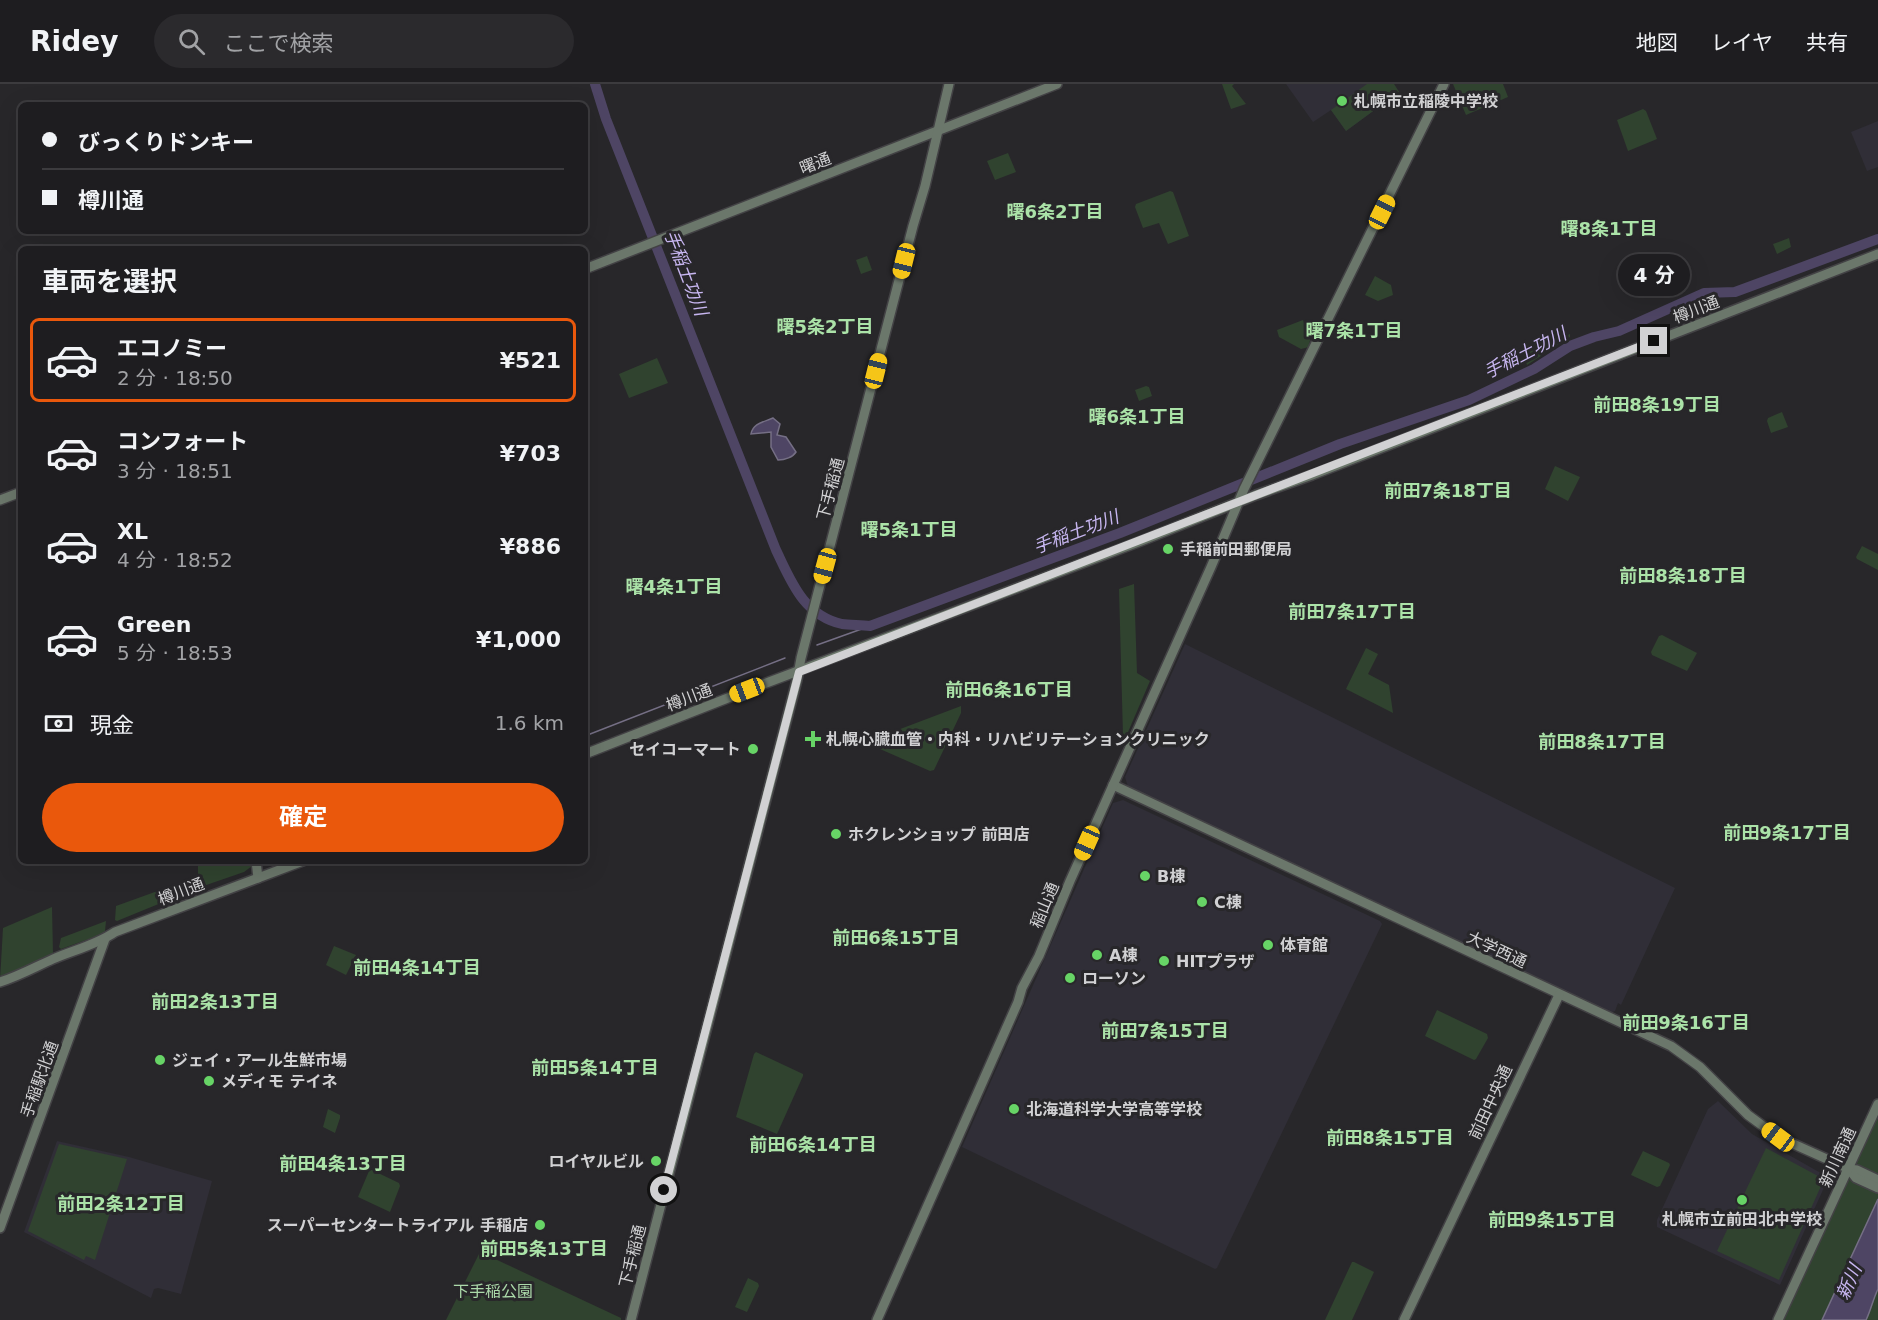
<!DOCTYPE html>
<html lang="ja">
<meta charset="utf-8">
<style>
body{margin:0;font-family:"DejaVu Sans","Noto Sans JP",sans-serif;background:#2b2a2d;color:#f1f3f6;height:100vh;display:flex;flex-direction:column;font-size:22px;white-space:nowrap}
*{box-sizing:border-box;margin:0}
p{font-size:20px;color:#a1a2a5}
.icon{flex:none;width:33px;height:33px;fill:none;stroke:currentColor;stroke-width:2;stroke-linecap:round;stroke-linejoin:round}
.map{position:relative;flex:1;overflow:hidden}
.side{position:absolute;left:18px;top:162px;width:570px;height:618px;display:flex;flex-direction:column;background:#1e1d20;border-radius:9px;box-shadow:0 6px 24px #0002,0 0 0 2px #3c3b3e}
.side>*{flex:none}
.banner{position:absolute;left:18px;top:18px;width:570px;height:132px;border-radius:9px;box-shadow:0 6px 24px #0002,0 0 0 2px #3c3b3e;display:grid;align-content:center;height:132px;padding:0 24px;background:#1e1d20}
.end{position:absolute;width:27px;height:27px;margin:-14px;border:8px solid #d1d1d3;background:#111;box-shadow:0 0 0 3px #111}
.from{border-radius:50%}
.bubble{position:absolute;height:42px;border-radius:21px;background:#1e1d20;box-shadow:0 6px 24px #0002,0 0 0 2px #3c3b3e;font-size:20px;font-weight:700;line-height:42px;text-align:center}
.car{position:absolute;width:18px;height:36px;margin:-18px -9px;border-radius:8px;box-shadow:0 0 4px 2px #0007;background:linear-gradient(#f5c518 24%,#345 0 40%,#f5c518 0 76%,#345 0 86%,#f5c518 0)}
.banner b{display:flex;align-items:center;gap:21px;height:57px;font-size:22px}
.banner b+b{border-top:2px solid #3c3b3e}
.banner i{width:15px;height:15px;background:#f1f3f6}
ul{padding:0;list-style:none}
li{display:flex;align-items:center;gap:18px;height:84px;margin:0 12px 9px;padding:0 12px;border:3px solid transparent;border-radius:9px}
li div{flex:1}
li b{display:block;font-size:22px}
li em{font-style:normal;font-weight:700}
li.selected{border-color:#ea580c}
li>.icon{width:54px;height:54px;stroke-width:1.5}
h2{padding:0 24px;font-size:27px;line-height:72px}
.pay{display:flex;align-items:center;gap:15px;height:66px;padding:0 24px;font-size:22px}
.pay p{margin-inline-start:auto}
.cta{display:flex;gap:12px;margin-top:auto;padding:12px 24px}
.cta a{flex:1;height:69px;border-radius:36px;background:#ea580c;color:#fff;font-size:24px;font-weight:700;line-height:69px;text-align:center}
header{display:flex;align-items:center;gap:36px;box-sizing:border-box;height:84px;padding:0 30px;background:#1e1d20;border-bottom:2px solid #3c3b3e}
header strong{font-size:28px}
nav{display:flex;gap:33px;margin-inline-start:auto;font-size:21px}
.search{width:420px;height:54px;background:#2b2a2d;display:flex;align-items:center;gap:15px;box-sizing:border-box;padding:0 21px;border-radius:33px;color:#a1a2a5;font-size:22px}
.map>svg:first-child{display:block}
</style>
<header>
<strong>Ridey</strong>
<div class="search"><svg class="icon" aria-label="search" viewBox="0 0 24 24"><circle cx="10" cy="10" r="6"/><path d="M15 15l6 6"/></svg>ここで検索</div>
<nav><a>地図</a><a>レイヤ</a><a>共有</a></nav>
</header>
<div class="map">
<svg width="1878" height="1236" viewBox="0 0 1878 1236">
<rect width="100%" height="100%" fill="#28272a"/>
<g fill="#302e37">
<path d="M1286,0h108l5,8 -53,39 -15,-21 -18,12z"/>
<path d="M1878,37v46l-11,4 -16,-39z"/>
<path d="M1185,560l490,244 -54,117 -3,-2 -3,8 -5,2 -482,-226 -3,-10z"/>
<path d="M1123,716l257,121 2,3 -165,344 -2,1 -253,-122 151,-344z"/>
<path d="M1718,1017l34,33 74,42 1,5 -47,104 -123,-58v-7l51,-111z"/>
<path d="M57,1057l72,16 83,24 -31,113 -23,-6 -4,1 -3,9 -127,-66z"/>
</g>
<g fill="#30432f">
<path d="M1222,0h12l-2,2 14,18 -15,5z"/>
<path d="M1367,0h27l5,8 -53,39 -15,-21z"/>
<path d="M1453,0h50l5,13 -42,18z"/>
<path d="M1643,25l3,2 11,28 -29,12 -11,-31z"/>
<path d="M1008,69l8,19 -21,8 -8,-19z"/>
<path d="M1170,107l3,1 16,44 -21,8 -9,-21 -16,5 -8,-21 1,-3z"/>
<path d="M1789,154l2,9 -14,7 -4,-10z"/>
<path d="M867,172l5,14 -11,4 -5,-14z"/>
<path d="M1375,192l16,9 2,10 -15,6 -13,-6z"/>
<path d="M1303,236l7,20 -1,7 -8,2 -22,-12 -2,-7z"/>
<path d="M1570,250v3l-43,28 -4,-11z"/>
<path d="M657,274l11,25 -39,15 -10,-24z"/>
<path d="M1146,302l3,1 3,9 -13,5 -4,-11z"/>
<path d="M1782,328l6,15 -17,6 -4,-12 1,-3z"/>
<path d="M1555,382l25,11 -12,24 -23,-12z"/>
<path d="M1862,462l16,8v16l-21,-11 -1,-2z"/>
<path d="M1134,500l3,89 13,8 -25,58 -2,-3 -4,-147z"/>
<path d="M1662,551l35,18 -10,18 -35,-16 -1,-3 8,-16z"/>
<path d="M1366,564l12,6 -10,20 21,11 4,28 -47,-24z"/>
<path d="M961,622v7l-27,57 -4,1 -50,-22 7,-15z"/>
<path d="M198,777h53l1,5 -8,6 -58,20 -1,-10 13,-4z"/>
<path d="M177,800l1,12 -61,25 -2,-1 1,-14z"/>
<path d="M52,823l1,47 -53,26 3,-52z"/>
<path d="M106,837l-1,10 -5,4 -39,14 -2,-2 2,-9z"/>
<path d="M334,862l22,9 -10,20 -20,-10z"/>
<path d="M1437,926l50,24 1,4 -12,21 -2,1 -49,-24z"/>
<path d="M756,968l47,22v2l-26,58 -41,-17 18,-63z"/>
<path d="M328,1025l12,6v3l-5,15 -12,-6z"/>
<path d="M1878,1028v208h-96z"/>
<path d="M59,1060l68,15 -32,101 -9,-4 -2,4 -56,-29z"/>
<path d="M1766,1064l52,28 3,10 -42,94 -62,-29z"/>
<path d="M1643,1067l26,12 1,2 -10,21 -3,1 -26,-12z"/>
<path d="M372,1086l27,13 1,3 -10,26 -32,-15 11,-26z"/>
<path d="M480,1168l141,66v2h-175z"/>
<path d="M1352,1178h2l20,10 -22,48h-27z"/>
<path d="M748,1194l10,5 1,3 -12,26 -12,-5z"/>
</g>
<g fill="#4e4564" stroke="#756f85" stroke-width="1.5">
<path d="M773,334l7,6 -3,11 9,2 10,15c-3,5 -11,8 -18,8l-7,-13v-15l-20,2c2,-11 13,-12 22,-16z"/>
<path d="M1878,1115v90c-5,10 -7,21 -12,31h-44z"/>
</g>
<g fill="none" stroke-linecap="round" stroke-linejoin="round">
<g stroke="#756f85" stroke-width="1.5">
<path d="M817,561l53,-19"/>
<path d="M585,652l200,-78"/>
</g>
<path stroke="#4e4564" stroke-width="10" d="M595,0l11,35 170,431c15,31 27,65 66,74 8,1 18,1 28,2l250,-93 220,-89 129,-44 65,-31 36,-23 24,-9 25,-6 85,-38 31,-1 143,-53"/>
<defs>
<g id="minor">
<path d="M585,185l472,-185"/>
<path d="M0,416l21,-8"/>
<path d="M585,670l176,-69 380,-144 115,-46 56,-20 566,-221"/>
<path d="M1113,701l558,261 29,21 48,48 30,22 71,32 8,1 21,10"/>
<path d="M256,777l2,17"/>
<path d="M0,898c19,-6 35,-15 53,-23 21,-9 43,-14 62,-27l188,-71"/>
<path d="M1849,1085l7,9 22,10"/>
<path d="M0,1144l105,-289"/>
<path d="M631,1236l166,-640 4,-22 112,-432 12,-40 24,-102"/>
<path d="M877,1236l141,-318 4,-14 17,-32 31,-75 141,-314 33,-78 200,-405"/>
<path d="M1404,1236l155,-325"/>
<path d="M1778,1236l100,-216"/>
</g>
</defs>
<use href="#minor" stroke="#434245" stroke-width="12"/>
<use href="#minor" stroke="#6b776b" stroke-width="9"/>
</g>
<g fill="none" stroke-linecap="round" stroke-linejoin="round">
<path stroke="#d1d1d3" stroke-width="8" d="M664,1106l135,-518 855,-331"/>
</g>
<g fill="#67d466" stroke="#28272a" stroke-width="2">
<circle cx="1342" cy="17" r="6"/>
<circle cx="1168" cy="465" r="6"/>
<path d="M810 646h6v6h6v6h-6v6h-6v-6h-6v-6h6z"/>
<circle cx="753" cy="665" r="6"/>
<circle cx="836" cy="750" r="6"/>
<circle cx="1145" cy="792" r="6"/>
<circle cx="1202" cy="818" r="6"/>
<circle cx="1268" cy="861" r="6"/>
<circle cx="1097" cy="871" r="6"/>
<circle cx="1164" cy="877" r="6"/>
<circle cx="1070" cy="894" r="6"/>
<circle cx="160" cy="976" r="6"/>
<circle cx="209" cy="997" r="6"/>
<circle cx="1014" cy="1025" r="6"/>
<circle cx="656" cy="1077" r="6"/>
<circle cx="1742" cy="1116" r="6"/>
<circle cx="540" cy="1141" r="6"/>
</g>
<g text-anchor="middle" stroke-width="6" stroke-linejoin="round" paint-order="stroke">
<g font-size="16" font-weight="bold" fill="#d1d1d3" stroke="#28272a" text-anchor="start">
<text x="1354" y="23">札幌市立稲陵中学校</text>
<text x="1180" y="471">手稲前田郵便局</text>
<text x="826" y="661">札幌心臓血管・内科・リハビリテーションクリニック</text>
<text x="741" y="671" text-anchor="end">セイコーマート</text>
<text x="848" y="756">ホクレンショップ 前田店</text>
<text x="1157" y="798">B棟</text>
<text x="1214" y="824">C棟</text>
<text x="1280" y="867">体育館</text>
<text x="1109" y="877">A棟</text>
<text x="1176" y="883">HITプラザ</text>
<text x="1082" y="900">ローソン</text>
<text x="172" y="982">ジェイ・アール生鮮市場</text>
<text x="221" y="1003">メディモ テイネ</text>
<text x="1026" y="1031">北海道科学大学高等学校</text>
<text x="644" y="1083" text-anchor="end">ロイヤルビル</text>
<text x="1742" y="1141" text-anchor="middle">札幌市立前田北中学校</text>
<text x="528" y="1147" text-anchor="end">スーパーセンタートライアル 手稲店</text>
</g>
<g font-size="16" fill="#d1d1d3" stroke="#28272a">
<text transform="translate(815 79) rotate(-21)" y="6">曙通</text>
<text transform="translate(1696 225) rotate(-21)" y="6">樽川通</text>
<text transform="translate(830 405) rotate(-75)" y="6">下手稲通</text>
<text transform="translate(689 613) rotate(-21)" y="6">樽川通</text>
<text transform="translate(181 807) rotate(-21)" y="6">樽川通</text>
<text transform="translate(1044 821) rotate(-67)" y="6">稲山通</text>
<text transform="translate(1497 865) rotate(25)" y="6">大学西通</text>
<text transform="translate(39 995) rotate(-70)" y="6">手稲駅北通</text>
<text transform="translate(1490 1018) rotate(-65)" y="6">前田中央通</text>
<text transform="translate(1837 1073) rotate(-65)" y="6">新川南通</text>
<text transform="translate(632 1172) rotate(-76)" y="6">下手稲通</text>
</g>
<g font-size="16" fill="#abd9a9" stroke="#28272a">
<text x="493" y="1213">下手稲公園</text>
</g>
<g font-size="18" font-weight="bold" fill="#abe3a8" stroke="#28272a">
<text x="1055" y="134">曙6条2丁目</text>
<text x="1609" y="151">曙8条1丁目</text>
<text x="825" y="249">曙5条2丁目</text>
<text x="1354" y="253">曙7条1丁目</text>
<text x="1657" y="327">前田8条19丁目</text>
<text x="1137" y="339">曙6条1丁目</text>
<text x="1448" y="413">前田7条18丁目</text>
<text x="909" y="452">曙5条1丁目</text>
<text x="1683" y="498">前田8条18丁目</text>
<text x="674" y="509">曙4条1丁目</text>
<text x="1352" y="534">前田7条17丁目</text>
<text x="1009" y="612">前田6条16丁目</text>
<text x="1602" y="664">前田8条17丁目</text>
<text x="1787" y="755">前田9条17丁目</text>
<text x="896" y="860">前田6条15丁目</text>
<text x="417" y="890">前田4条14丁目</text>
<text x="215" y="924">前田2条13丁目</text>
<text x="1686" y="945">前田9条16丁目</text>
<text x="1165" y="953">前田7条15丁目</text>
<text x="595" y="990">前田5条14丁目</text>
<text x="1390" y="1060">前田8条15丁目</text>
<text x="813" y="1067">前田6条14丁目</text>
<text x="343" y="1086">前田4条13丁目</text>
<text x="121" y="1126">前田2条12丁目</text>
<text x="1552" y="1142">前田9条15丁目</text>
<text x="544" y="1171">前田5条13丁目</text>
</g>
<g font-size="18" font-style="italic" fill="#c7b6f0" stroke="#28272a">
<text transform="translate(686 189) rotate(69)" y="6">手稲土功川</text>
<text transform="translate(1525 269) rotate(-27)" y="6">手稲土功川</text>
<text transform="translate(1076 448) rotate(-21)" y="6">手稲土功川</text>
<text transform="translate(1849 1198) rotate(-66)" y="6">新川</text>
</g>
</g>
</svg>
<i class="end from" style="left:664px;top:1106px"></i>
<i class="end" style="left:1654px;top:257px"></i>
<div class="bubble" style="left:1618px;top:170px;width:72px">4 分</div>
<i class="car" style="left:1382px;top:128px;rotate:26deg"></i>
<i class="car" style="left:904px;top:177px;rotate:194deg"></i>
<i class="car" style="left:876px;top:287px;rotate:14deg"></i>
<i class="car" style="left:825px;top:482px;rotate:195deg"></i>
<i class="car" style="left:747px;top:606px;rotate:249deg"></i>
<i class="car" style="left:1087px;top:759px;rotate:204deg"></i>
<i class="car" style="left:1778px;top:1053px;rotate:307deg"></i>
<div class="banner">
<b><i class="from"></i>びっくりドンキー</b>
<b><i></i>樽川通</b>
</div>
<section class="side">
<h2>車両を選択</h2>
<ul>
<li class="selected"><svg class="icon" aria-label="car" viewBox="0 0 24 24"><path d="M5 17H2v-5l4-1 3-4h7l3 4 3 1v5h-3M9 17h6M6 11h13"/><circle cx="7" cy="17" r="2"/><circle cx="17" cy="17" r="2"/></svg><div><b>エコノミー</b><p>2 分 · 18:50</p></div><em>¥521</em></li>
<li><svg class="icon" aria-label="car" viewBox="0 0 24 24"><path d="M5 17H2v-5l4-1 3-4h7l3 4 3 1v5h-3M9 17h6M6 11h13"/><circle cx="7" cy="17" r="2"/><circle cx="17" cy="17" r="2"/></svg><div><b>コンフォート</b><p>3 分 · 18:51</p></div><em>¥703</em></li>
<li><svg class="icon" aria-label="car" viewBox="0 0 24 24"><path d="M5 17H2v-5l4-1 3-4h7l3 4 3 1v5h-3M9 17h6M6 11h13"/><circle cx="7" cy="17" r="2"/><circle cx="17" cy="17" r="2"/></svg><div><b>XL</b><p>4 分 · 18:52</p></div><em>¥886</em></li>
<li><svg class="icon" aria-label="car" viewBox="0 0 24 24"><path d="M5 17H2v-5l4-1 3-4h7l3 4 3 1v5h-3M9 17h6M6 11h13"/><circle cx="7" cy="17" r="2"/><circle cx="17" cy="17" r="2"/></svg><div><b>Green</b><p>5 分 · 18:53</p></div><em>¥1,000</em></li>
</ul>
<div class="pay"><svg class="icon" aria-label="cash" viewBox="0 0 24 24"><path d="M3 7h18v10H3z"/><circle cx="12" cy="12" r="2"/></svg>現金<p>1.6 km</p></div>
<div class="cta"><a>確定</a></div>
</section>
</div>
